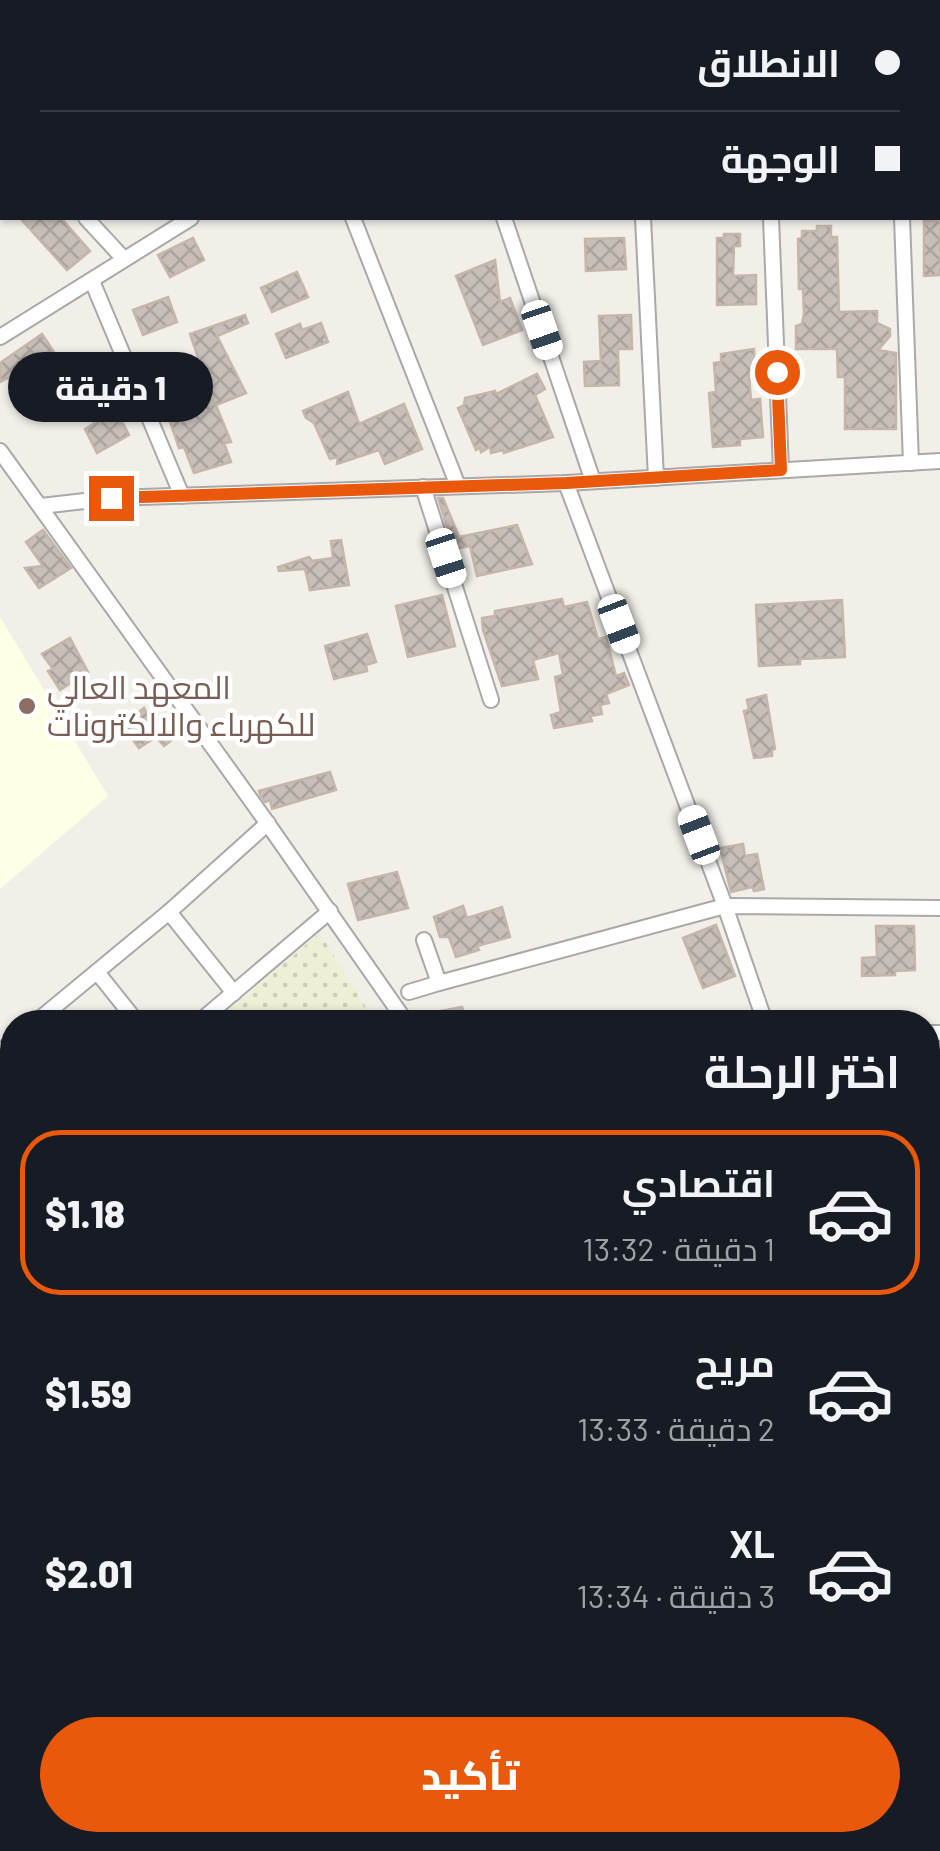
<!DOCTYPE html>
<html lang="ar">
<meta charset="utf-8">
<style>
body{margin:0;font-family:Barlow,Cairo,sans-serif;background:#242831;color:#f1f3f6;direction:rtl;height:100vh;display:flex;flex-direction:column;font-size:38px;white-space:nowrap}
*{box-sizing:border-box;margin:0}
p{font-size:32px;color:#9ea1a6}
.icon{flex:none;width:55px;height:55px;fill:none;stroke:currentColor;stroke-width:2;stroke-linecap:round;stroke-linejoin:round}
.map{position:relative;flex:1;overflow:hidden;direction:ltr}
.sheet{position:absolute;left:0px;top:1010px;width:940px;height:842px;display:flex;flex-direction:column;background:#171b24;border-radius:40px 40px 0 0;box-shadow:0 2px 8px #0004;direction:rtl}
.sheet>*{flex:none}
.banner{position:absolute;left:0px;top:0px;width:940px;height:220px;box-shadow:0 2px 8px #0004;direction:rtl;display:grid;align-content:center;height:220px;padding:0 40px;background:#171b24}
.end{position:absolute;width:45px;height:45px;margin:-22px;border:12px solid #ea580c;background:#fff;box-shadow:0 0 0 5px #fff}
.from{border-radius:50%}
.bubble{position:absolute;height:70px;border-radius:35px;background:#171b24;box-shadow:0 2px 8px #0004;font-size:32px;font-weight:800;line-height:70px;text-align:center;direction:rtl}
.car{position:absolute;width:30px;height:60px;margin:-30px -15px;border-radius:12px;box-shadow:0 0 8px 2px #0007;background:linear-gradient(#fff 24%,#345 0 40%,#fff 0 76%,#345 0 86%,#fff 0)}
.banner b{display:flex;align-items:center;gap:35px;height:95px;font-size:38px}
.banner b+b{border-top:2px solid #363941}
.banner i{width:25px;height:25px;background:#f1f3f6}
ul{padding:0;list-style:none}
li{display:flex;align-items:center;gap:30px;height:165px;margin:0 20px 15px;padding:0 20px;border:5px solid transparent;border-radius:40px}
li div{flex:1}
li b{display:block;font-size:38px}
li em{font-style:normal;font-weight:800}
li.active{border-color:#ea580c}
li>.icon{width:90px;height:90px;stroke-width:1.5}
h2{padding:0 40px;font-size:45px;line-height:120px}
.button{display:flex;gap:20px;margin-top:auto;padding:20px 40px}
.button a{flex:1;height:115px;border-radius:60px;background:#ea580c;color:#fff;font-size:40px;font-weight:800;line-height:115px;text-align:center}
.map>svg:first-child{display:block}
</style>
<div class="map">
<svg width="940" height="1851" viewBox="0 0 940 1851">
<defs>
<pattern id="farmland-dots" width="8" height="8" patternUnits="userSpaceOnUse" patternTransform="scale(2.5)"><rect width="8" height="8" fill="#eef0d5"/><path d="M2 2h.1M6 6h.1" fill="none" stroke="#ccceb7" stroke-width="1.8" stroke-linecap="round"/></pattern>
<pattern id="building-cross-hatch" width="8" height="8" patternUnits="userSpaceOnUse" patternTransform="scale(2.5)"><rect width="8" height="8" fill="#c7bfb8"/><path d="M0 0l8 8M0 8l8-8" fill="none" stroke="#aba49e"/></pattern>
</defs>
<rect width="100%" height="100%" fill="#f2efe9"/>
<path fill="#ffffe5" d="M0,617l108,179 -108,93z"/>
<path fill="url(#farmland-dots)" d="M320,933l55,89h-160z"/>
<g fill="url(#building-cross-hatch)" stroke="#c4b6ab" stroke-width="2.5">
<path d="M20,218h41l29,33 -23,19z"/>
<path d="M940,220v55l-16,1v-55z"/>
<path d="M817,226h14v11h6l2,75 38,-1v12l13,6v7l-12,14 18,3v76h-51v-52h-7l-1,-28h-41v-23l6,-2 2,-10 -1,-25h-4l-1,-50 4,-1v-7h15z"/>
<path d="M724,234h16v12h-6l-1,30 23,-1v29l-39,1v-67h7z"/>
<path d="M193,238l11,22 -34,17 -12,-22z"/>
<path d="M624,238l2,31 -40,2 -1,-32z"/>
<path d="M495,260l5,42 10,-4 12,32 -39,15 -27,-69z"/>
<path d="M297,272l11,25 -36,15 -11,-24z"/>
<path d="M168,297l9,25 -34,13 -10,-25z"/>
<path d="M245,315l3,8 -31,13 29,57 -30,12 15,37 -7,1 7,19 -37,11 -10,-26 -5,1 -18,-53 42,-23 -13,-38z"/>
<path d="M631,315l1,34h-14l1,36 -34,1 -1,-24 17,-1 -2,-45z"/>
<path d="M321,323l7,19 -42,16 -10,-24 24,-10 2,6z"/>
<path d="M42,334l12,18 -28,20 -2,-3 -24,13v-19z"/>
<path d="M754,349l1,26h-6l2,25 9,-1 3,38 -23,2v6l-27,2 -4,-54 7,-1 -2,-29 7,-1v-8z"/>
<path d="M537,374l8,15 -10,6 18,42 -49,16 -1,-3 -12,3 -1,-6 -9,5 -1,-4 -4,2 -18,-42 6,-3 1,-7 30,-7 1,3z"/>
<path d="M348,392l11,32 45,-20 18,45 -37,15 -6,-14 -42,14 1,-7 -8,2 -16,-36 -8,-5 -3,-7z"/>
<path d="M116,410l13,25 -32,18 -12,-24z"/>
<path d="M438,498h5l16,39 58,-12 15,39 -55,12 -7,-30 -16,3z"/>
<path d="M43,530l28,38 -32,20 -14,-20 18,-2 -17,-24z"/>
<path d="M341,540l8,45 -39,5 -5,-21 -26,2 -1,-4 31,-10 3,4 21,-3 -2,-17z"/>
<path d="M442,595l13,51 -47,11 -12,-51z"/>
<path d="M562,599l2,8 23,-5 11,37 8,-2 10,39 8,-3 5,12 -23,9 3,9 -9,2 2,9 -12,2 2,5 -38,7 -3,-13 10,-3 -6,-35 8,-2 -4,-22 -26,7 5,19 -36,7 -19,-56 -1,-12 13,-2v-5z"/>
<path d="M842,600l3,57 -45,2v5l-41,2 -3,-61z"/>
<path d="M367,634l9,28 -10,3 1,6 -33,8 -9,-33z"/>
<path d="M70,638l18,34 -28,18 -12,-19 5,-2 -11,-15z"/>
<path d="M766,695l9,54 -3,1v6l-18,2 -10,-47 5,-1 -2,-10z"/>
<path d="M144,708l5,10 8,-4 15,26 -8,6 -8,-9 -17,11 -20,-27 11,-8 3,4z"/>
<path d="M330,772l6,18 -64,19 -2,-9 -5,2 -5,-7 -1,-4z"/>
<path d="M743,844l2,12 12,-2 7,35 -10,2 -2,-4 -21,5 -11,-44z"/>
<path d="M397,872l11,36 -50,12 -10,-36z"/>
<path d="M463,906l4,12 35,-11 8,30 -33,9 2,4 -23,7 -7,-20h-9l-6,-20z"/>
<path d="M716,925l19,51 -32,12 -20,-50z"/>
<path d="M876,926h38l1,44 -20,1v4l-33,1v-18l15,-1z"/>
<path d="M462,1007l4,15h-50l-1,-6z"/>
<path d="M0,1714l12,22v72l-12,-23z"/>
</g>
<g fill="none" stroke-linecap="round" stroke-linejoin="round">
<defs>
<g id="minor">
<path d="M68,0l2,2"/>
<path d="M227,0l2,2"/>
<path d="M402,0l2,2"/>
<path d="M633,0v2"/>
<path d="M765,0v2"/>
<path d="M893,0v2"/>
<path d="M43,2l4,-2"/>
<path d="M566,2l5,-2"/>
<path d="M0,30l2,-1"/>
<path d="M938,80l2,-1"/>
<path d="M0,122l2,3"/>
<path d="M86,218l37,40"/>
<path d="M353,218l105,268"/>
<path d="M504,218l89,263"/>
<path d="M643,218l13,260"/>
<path d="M771,218l10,252"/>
<path d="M902,218l9,245"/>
<path d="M92,281l90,215"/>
<path d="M0,337l191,-119"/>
<path d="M0,451l263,366 143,205"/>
<path d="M566,483l159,423 40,116"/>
<path d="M423,487l68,213"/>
<path d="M41,506l70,-8 455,-15 374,-22"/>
<path d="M169,912l65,81"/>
<path d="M424,940l15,43 286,-77 215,2"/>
<path d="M97,972l40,50"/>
<path d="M409,992l30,-9"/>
<path d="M36,1022l133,-110 99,-89"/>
<path d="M199,1022l131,-111"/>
<path d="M928,1033h12"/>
<path d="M0,1052l12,-10"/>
<path d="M0,1145l12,22"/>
<path d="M928,1159h12"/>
<path d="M0,1187l12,-8"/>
<path d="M0,1312l12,-7"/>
<path d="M928,1316l12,-1"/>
<path d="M0,1839l12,-8"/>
<path d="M124,1840l16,11"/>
<path d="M501,1840l7,11"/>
<path d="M650,1840l7,11"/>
<path d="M734,1840l8,11"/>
<path d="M242,1851l9,-11"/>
<path d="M464,1851l14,-11"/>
</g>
</defs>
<use href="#minor" stroke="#a9a9a9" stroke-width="18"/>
<use href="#minor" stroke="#fff" stroke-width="14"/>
</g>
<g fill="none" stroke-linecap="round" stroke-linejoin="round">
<path stroke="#ea580c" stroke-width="12" d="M111,498l455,-15 215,-13 -4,-98"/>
</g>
<circle fill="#8d6e63" stroke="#fff" stroke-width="4" cx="27" cy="706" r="10"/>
<g text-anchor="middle" stroke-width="9" stroke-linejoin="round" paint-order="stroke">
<g font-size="32" fill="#785e54" stroke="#fff" text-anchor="start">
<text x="47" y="699">المعهد العالي<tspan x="47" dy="37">للكهرباء والالكترونات</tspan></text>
</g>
</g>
</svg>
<i class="end from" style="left:777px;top:372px"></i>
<i class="end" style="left:111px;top:498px"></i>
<div class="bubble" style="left:8px;top:352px;width:205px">1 دقيقة</div>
<i class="car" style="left:542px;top:330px;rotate:161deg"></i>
<i class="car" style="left:446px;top:558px;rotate:162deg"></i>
<i class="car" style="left:619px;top:624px;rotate:159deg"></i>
<i class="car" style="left:699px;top:835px;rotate:339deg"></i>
<div class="banner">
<b><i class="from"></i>الانطلاق</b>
<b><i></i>الوجهة</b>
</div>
<section class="sheet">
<h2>اختر الرحلة</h2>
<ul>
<li class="active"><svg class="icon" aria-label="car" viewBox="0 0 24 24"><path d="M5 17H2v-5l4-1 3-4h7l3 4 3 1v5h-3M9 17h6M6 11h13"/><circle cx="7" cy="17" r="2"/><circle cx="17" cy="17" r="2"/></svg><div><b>اقتصادي</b><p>1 دقيقة · 13:32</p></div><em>$1.18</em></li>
<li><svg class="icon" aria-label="car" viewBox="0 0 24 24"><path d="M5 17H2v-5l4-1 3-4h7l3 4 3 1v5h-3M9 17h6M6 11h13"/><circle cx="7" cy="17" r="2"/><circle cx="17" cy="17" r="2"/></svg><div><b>مريح</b><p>2 دقيقة · 13:33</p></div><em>$1.59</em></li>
<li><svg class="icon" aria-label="car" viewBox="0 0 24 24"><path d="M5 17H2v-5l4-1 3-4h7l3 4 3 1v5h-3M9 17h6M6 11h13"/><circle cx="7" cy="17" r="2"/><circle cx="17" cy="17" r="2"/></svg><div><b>XL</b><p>3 دقيقة · 13:34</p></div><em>$2.01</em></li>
</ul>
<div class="button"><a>تأكيد</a></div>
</section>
</div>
